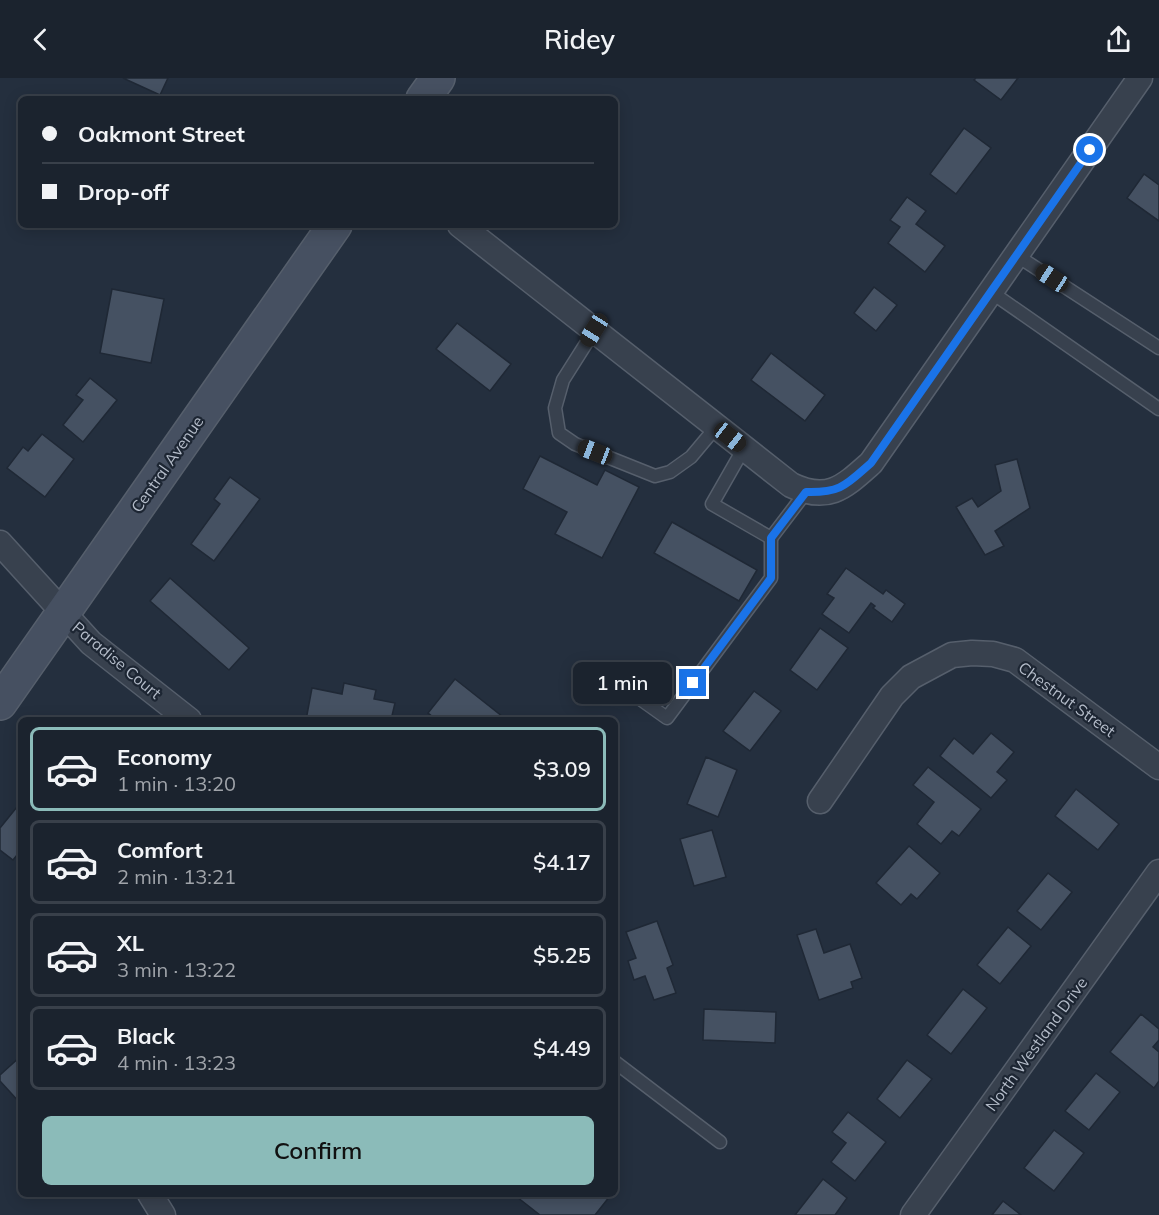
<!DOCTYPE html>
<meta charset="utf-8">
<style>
body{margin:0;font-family:Mulish,sans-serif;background:#242b36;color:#f1f3f6;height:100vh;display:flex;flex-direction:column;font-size:22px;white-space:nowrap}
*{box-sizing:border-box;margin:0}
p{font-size:20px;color:#a0a4aa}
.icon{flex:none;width:33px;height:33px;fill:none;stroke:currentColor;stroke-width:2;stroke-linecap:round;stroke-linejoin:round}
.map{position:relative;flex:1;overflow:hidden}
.details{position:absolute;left:18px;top:639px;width:600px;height:480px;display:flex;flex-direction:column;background:#1b232e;border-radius:9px;box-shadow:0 3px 15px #0003,0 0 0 2px #39404a}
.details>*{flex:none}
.guide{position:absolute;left:18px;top:18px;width:600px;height:132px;border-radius:9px;box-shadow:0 3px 15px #0003,0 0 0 2px #39404a;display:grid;align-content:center;height:132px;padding:0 24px;background:#1b232e}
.end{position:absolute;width:27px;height:27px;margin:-14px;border:8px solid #1a73e8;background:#fff;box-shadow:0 0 0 3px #fff}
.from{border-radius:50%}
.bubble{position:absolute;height:42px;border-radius:9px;background:#1b232e;box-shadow:0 3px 15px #0003,0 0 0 2px #39404a;font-size:20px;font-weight:600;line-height:42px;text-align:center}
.car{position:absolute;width:18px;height:36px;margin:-18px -9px;border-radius:8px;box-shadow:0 0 4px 2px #0007;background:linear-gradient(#222 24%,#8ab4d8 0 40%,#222 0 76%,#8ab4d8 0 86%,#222 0)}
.guide b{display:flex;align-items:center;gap:21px;height:57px;font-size:22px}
.guide b+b{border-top:2px solid #39404a}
.guide i{width:15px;height:15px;background:#f1f3f6}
ul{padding:10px 0 0;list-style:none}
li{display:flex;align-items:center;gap:18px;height:84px;margin:0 12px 9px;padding:0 12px;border:3px solid #39404a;border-radius:9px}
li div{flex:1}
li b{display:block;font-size:22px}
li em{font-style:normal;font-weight:600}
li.on{border-color:#8bbbb9}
li>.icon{width:54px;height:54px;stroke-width:1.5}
.action{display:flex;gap:12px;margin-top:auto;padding:12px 24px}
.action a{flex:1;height:69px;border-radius:9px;background:#8bbbb9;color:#111;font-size:24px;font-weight:600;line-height:69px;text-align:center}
header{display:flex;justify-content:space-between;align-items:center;height:78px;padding:0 24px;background:#1b232e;font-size:27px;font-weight:600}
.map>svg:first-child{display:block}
</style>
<header><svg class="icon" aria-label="back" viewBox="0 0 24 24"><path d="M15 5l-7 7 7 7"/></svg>Ridey<svg class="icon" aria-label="share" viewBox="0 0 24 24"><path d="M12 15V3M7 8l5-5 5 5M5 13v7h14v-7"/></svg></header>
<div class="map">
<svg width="1159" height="1137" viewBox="0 0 1159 1137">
<rect width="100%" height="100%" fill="#242f3e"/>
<g fill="#455162" stroke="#1f2835" stroke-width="1.5">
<path d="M123,0h45l-8,17z"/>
<path d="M976,0h42l-17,22 -27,-20z"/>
<path d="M964,50l27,20 -35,46 -26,-20z"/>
<path d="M1144,96l15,11v36l-32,-23z"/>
<path d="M907,119l19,14 -10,13 29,22 -20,26 -37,-29 12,-16 -10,-7z"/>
<path d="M874,209l23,18 -21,26 -22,-18z"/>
<path d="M112,211l52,10 -13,64 -51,-10z"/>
<path d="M457,245l54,41 -21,27 -54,-42z"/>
<path d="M771,275l54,42 -20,26 -54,-41z"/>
<path d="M90,300l27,22 -34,42 -20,-17 20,-25 -7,-5z"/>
<path d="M42,356l32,25 -29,38 -38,-29 16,-21 5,4z"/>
<path d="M540,378l57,29 8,-15 34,17 -37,71 -47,-24 12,-22 -44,-23z"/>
<path d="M1017,381l13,49 -35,23 9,15 -19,9 -29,-48 16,-9 6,9 23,-16 -6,-26z"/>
<path d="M230,399l30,22 -46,62 -23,-17 29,-40 -6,-5z"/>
<path d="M672,444l85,48 -18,31 -85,-48z"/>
<path d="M846,490l37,26 3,-4 19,14 -13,18 -19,-14 2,-2 -4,-3 -22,30 -27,-19 12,-16 -7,-4z"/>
<path d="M170,500l79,70 -20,22 -79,-69z"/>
<path d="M820,550l28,20 -31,42 -27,-20z"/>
<path d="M455,601l48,38 -2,3h-64l-9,-7z"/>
<path d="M344,605l32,7 -2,9 21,4 -4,17h-85l6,-32 30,6z"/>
<path d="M754,613l27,20 -31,40 -27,-20z"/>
<path d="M991,655l23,19 -17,20 10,8 -16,18 -51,-42 14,-18 19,16z"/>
<path d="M706,679l31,13 -19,47 -31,-13z"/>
<path d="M928,689l53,42 -22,27 -7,-5 -11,13 -24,-20 17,-22 -21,-17z"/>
<path d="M1076,711l43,35 -21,26 -43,-34z"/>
<path d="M21,724v48l-8,10 -13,-10v-22z"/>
<path d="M712,752l14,47 -32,9 -14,-47z"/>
<path d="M909,768l31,27 -23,26 -6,-5 -10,11 -25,-22z"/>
<path d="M1048,795l24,19 -31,38 -24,-19z"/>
<path d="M657,843l16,44 -6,3 9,25 -22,7 -9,-24 -11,4 -6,-19 8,-3 -10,-26z"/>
<path d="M1008,849l23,19 -31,38 -23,-19z"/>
<path d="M816,851l8,24 26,-9 12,34 -11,4 2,6 -34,12 -22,-65z"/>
<path d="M963,911l24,19 -36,46 -24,-19z"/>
<path d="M704,931l72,3 -1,31 -72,-3z"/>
<path d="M1141,936l18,15v11l-6,7 6,5v29l-5,7 -44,-36z"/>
<path d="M21,978v48l-21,-23v-6z"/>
<path d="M907,982l25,19 -32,39 -23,-19z"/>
<path d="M1096,995l24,19 -31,38 -24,-19z"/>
<path d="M848,1034l38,30 -31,39 -24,-19 15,-19 -14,-11z"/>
<path d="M1054,1052l30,23 -30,38 -30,-23z"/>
<path d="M823,1101l24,19 -12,17h-40z"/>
<path d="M520,1116h88l2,2 -15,19h-55l-23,-18z"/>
<path d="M1003,1123l18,14h-29z"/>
</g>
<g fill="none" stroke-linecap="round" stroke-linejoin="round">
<defs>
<g id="lane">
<path d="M1016,177l143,93"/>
<path d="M991,214l168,117"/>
<path d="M594,253l-31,49 -8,28 4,25 16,11 80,32 15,-4 21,-15 26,-31"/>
<path d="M744,370l-32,56 59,34 35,-46"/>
<path d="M622,608l45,32 104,-140v-40"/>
<path d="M615,984l105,80"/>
</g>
<g id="street">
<path d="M460,147l331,260c37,18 53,2 80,-22l269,-385"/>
<path d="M0,465l91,100 98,77"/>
<path d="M820,723l72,-105 19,-19 41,-22 20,-2 21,1 22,6 144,107"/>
<path d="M150,1116l13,21"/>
<path d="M913,1137l246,-343"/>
</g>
<g id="secondary">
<path d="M423,21l15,-21"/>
<path d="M0,625l335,-478"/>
</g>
</defs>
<use href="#lane" stroke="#565f6c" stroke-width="15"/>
<use href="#street" stroke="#565f6c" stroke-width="27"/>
<use href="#secondary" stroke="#565f6c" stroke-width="36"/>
<use href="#lane" stroke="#38414e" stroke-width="12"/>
<use href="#street" stroke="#38414e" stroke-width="24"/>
<use href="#secondary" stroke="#465061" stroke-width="33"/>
</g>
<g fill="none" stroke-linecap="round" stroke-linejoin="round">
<path stroke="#1a73e8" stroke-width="8" d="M693,605l78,-105v-40l35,-46c35,1 40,-7 65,-29l219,-313"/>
</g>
<g text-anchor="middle" stroke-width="4.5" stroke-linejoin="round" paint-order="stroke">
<g font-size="16" fill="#b4bcc9" stroke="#1d2633">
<text transform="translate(167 386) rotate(-55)" y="6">Central Avenue</text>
<text transform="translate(117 582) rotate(40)" y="6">Paradise Court</text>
<text transform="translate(1067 621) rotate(36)" y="6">Chestnut Street</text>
<text transform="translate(1036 966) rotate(-54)" y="6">North Westland Drive</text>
</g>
</g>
</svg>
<i class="end from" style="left:1090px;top:72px"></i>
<i class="end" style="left:693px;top:605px"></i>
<div class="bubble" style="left:573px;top:584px;width:99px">1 min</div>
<i class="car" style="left:1052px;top:200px;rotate:303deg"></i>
<i class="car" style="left:594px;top:252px;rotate:212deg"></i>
<i class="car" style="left:730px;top:359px;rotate:128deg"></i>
<i class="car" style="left:595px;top:374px;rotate:291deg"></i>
<div class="guide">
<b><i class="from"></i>Oakmont Street</b>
<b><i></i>Drop-off</b>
</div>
<section class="details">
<ul>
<li class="on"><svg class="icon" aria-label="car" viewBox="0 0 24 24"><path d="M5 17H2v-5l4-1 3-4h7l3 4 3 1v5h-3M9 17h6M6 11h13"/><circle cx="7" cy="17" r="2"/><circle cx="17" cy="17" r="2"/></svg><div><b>Economy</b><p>1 min · 13:20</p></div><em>$3.09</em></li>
<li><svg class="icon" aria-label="car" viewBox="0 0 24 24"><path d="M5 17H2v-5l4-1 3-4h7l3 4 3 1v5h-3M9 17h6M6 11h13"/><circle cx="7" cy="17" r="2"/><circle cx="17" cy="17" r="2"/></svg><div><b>Comfort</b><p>2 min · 13:21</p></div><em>$4.17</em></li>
<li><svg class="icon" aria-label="car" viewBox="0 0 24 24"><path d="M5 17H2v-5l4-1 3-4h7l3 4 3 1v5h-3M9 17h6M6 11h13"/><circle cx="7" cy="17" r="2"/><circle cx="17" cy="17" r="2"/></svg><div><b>XL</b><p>3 min · 13:22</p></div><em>$5.25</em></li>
<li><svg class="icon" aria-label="car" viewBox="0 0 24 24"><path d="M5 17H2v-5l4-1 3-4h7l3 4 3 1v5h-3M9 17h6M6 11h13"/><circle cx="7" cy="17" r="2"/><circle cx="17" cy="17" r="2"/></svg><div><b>Black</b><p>4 min · 13:23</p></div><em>$4.49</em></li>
</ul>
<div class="action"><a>Confirm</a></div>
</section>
</div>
